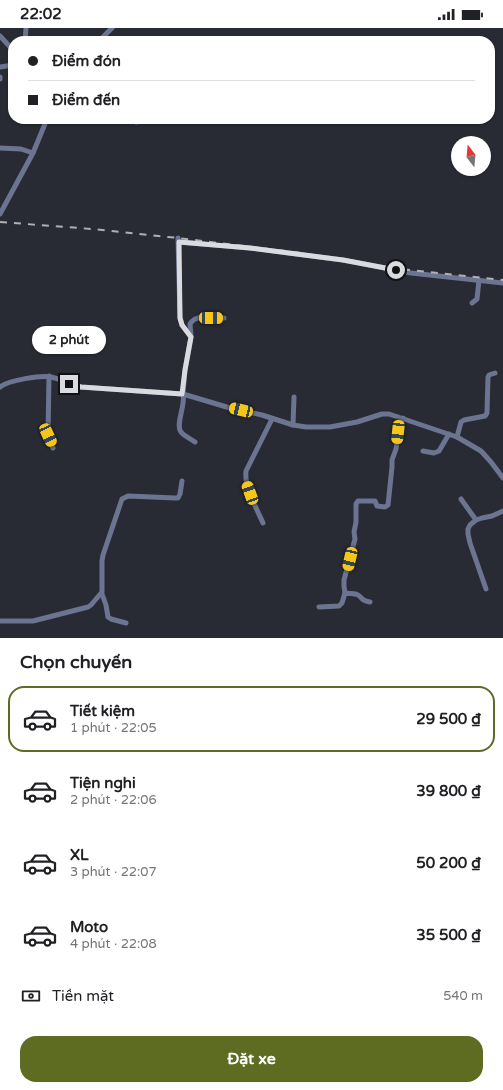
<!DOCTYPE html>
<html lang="vi">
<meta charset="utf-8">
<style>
body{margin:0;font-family:"Varela Round",sans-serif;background:#f6f6f6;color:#202124;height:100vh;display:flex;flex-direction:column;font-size:15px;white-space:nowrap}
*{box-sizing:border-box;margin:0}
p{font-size:13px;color:#757577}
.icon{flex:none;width:22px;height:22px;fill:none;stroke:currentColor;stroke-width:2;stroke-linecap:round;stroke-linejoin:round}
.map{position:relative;height:610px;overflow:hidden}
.sheet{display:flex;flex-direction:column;background:#fff;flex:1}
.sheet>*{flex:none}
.top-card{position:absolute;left:8px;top:8px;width:487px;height:88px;border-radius:16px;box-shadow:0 1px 3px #0004;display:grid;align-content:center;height:88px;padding:0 20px;background:#fff}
.needle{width:26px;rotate:344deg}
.controls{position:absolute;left:451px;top:108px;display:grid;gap:8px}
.controls a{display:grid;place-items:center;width:40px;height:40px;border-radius:50%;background:#fff;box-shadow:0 1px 3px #0004;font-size:20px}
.end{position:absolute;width:18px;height:18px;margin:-9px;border:5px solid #d9dbe0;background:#111;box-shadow:0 0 0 2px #111}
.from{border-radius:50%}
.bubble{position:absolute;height:28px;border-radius:14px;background:#fff;box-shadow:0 1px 3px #0004;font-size:13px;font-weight:700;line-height:28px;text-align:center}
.car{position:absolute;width:12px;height:24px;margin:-12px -6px;border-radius:5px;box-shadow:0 0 3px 1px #0007;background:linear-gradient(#f5c518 24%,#345 0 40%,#f5c518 0 76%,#345 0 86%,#f5c518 0)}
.top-card b{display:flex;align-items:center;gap:14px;height:38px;font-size:15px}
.top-card b+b{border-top:1px solid #e0e0e0}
.top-card i{width:10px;height:10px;background:#202124}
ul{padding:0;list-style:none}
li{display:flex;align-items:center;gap:12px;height:66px;margin:0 8px 6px;padding:0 12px;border:2px solid transparent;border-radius:16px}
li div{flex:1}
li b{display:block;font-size:15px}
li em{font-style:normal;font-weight:700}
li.active{border-color:#5d6c21}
li>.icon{width:36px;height:36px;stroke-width:1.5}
h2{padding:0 20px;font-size:18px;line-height:48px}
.pay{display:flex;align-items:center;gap:10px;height:44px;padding:0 20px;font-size:15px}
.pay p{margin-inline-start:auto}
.action{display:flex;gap:8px;margin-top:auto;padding:8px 20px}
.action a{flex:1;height:46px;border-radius:16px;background:#5d6c21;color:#fff;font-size:16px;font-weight:700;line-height:46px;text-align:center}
.status{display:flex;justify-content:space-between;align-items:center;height:28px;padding:0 20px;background:#fff;direction:ltr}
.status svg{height:11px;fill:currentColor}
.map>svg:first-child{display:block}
</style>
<div class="status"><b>22:02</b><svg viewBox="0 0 49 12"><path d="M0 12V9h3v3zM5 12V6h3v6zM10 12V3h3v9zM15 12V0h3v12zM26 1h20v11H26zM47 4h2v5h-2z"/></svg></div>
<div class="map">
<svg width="503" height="610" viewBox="0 0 503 610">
<rect width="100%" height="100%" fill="#282b33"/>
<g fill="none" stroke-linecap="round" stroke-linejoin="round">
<g stroke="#6b7591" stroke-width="5">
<path d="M0,8l13,14"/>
<path d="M25,13l1,-13"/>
<path d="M99,13l13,-13"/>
<path d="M0,39l13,-2"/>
<path d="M0,49v2"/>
<path d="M131,91l5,3 12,-3"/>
<path d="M0,120l21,1 12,4"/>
<path d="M0,186l33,-61 14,-34"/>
<path d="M178,210l2,80 2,7 9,12 -6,33 -2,24c3,10 -8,31 -2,38 3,4 10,7 14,10"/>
<path d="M179,214l71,6 93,12 68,13 92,10"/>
<path d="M472,275l5,-4 2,-19"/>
<path d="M191,308l-1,-12c6,-11 24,-6 34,-6"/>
<path d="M49,348l-1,59 5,13"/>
<path d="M0,359c9,-7 41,-12 51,-10 10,2 19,8 30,10l102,7 47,14 32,7 31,10 13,2h24l27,-5 25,-8h7l68,23 24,14 10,11 12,16"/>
<path d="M293,397l1,-28"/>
<path d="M457,409l4,-15 3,-2 21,-4 2,-3 1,-36 1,-2 6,-2"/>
<path d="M423,423l11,2 5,-2 10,-17"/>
<path d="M461,471l15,21"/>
<path d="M263,495c-6,-14 -19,-36 -17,-52l26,-52"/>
<path d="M486,561l-16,-46 -2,-9v-5l2,-4 6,-5 6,-2 10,-2 11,-5"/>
<path d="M102,566l4,11 2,12 3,2 15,4"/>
<path d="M370,574c-10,-2 -6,-3 -12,-7 -3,-2 -9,-1 -13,-2l-1,-7v-6l11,-41 -1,-7 2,-10v-18l2,-3h17l2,5 8,1 3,-2 4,-38v-7l4,-11 3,-20 4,-11"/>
<path d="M319,579l20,-1 3,-3 3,-10"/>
<path d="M0,593h33l55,-14 3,-2 11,-13v-31l1,-6 19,-56 6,-3 47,2h3l2,-4 2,-13"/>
</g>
<path stroke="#aeb0b6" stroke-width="2" stroke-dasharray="7 7" stroke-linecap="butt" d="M0,194l92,7 86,9 123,15 80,14 122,13"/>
</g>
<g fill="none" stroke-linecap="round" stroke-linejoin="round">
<path stroke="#d9dbe0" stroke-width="5" d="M69,356l12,3 101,7 3,-24 6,-33 -9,-12 -2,-7 -1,-76 71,6 93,12 53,10"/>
</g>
</svg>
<div class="controls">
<a><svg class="needle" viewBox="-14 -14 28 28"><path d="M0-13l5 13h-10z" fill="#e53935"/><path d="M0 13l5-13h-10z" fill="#757577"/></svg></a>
</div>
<i class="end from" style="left:396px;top:242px"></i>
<i class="end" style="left:69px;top:356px"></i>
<div class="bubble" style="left:32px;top:298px;width:74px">2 phút</div>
<i class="car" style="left:211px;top:290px;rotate:91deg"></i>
<i class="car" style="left:241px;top:382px;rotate:283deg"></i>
<i class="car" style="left:398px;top:404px;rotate:186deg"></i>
<i class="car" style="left:48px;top:407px;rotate:155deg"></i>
<i class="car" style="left:250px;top:465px;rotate:340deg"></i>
<i class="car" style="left:350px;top:531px;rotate:193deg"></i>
<div class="top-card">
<b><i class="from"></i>Điểm đón</b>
<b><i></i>Điểm đến</b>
</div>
</div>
<section class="sheet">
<h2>Chọn chuyến</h2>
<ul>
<li class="active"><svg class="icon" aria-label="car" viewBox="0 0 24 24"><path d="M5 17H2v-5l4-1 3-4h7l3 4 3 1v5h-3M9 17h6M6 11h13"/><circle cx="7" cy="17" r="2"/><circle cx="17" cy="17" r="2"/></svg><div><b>Tiết kiệm</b><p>1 phút · 22:05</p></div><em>29 500 ₫</em></li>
<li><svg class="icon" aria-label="car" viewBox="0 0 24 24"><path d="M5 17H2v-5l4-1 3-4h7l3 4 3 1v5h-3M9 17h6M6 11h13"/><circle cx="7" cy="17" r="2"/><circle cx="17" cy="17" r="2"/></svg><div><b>Tiện nghi</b><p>2 phút · 22:06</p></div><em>39 800 ₫</em></li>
<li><svg class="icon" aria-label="car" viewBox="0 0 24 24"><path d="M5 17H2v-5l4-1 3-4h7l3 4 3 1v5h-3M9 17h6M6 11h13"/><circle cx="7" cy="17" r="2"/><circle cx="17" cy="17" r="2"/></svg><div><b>XL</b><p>3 phút · 22:07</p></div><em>50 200 ₫</em></li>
<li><svg class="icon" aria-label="car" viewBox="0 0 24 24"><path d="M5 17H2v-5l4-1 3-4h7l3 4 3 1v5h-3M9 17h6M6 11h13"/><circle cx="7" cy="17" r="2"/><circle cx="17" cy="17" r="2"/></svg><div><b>Moto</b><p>4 phút · 22:08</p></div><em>35 500 ₫</em></li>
</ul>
<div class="pay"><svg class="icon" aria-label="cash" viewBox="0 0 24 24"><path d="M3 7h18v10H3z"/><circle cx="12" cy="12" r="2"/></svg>Tiền mặt<p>540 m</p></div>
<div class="action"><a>Đặt xe</a></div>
</section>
